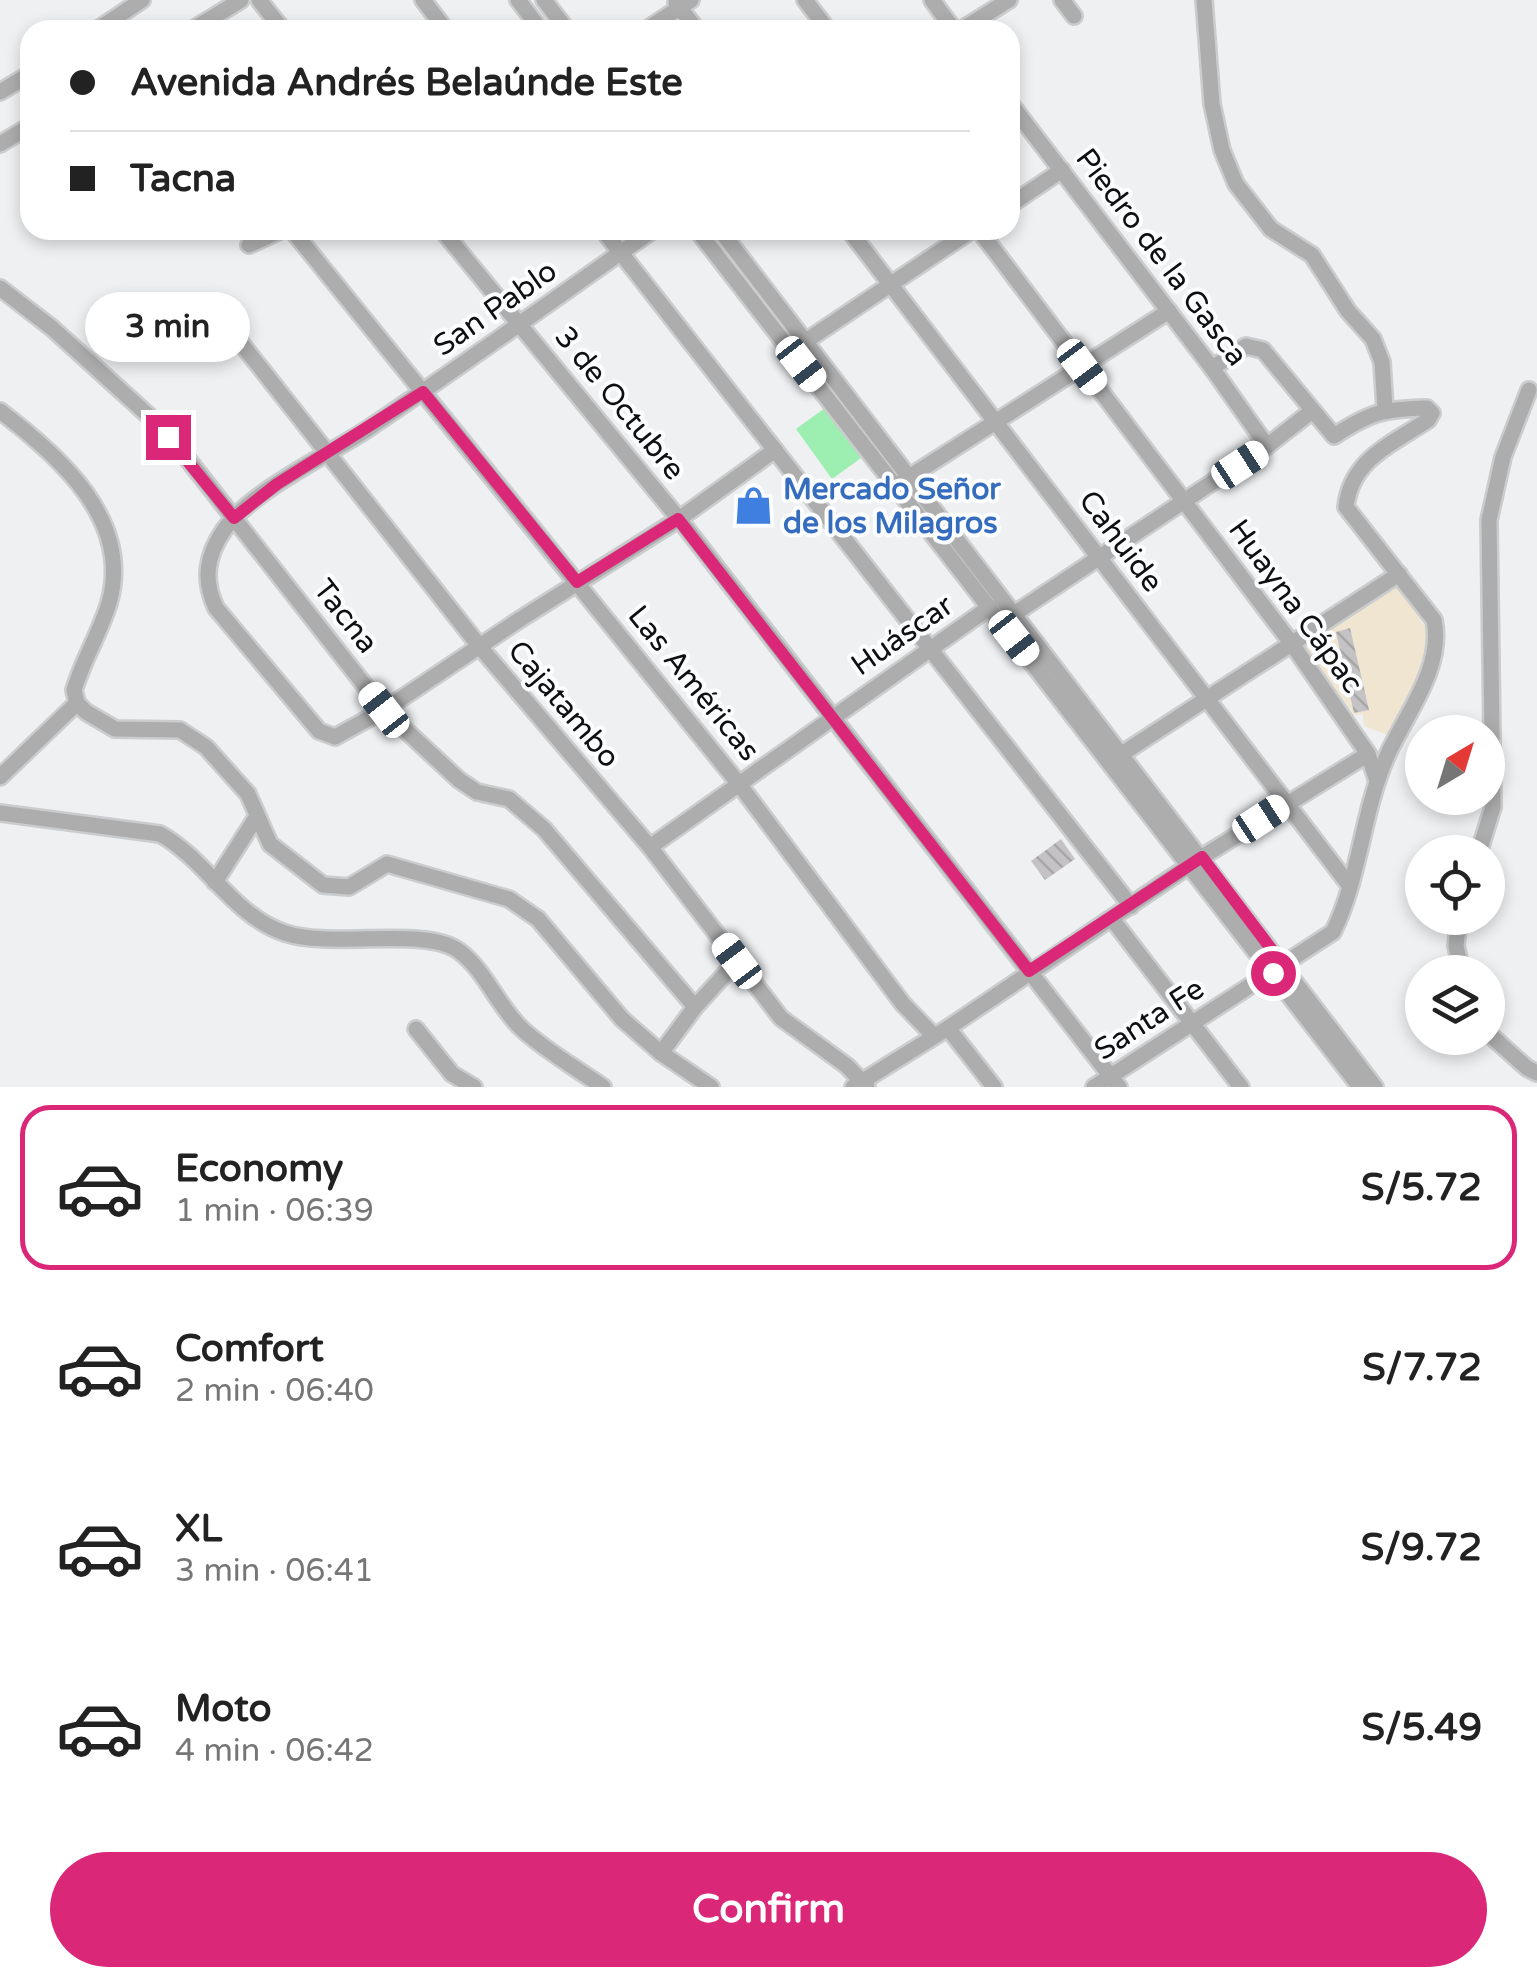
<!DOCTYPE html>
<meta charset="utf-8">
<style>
body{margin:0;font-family:"Varela Round",sans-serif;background:#f2f2f2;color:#222;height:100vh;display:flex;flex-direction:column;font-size:38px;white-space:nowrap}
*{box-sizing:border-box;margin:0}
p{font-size:32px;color:#767676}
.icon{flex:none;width:55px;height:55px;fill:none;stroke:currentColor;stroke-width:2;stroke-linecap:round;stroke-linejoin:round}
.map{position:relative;height:1087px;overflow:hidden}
.side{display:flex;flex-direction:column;background:#fff;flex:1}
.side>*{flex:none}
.guide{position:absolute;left:20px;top:20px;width:1000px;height:220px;border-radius:30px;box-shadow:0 5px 15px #0003;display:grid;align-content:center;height:220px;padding:0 50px;background:#fff}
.needle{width:65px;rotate:38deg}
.controls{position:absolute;left:1405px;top:715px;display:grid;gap:20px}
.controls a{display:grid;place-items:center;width:100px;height:100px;border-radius:50%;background:#fff;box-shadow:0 5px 15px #0003;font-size:50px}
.end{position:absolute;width:45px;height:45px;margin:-22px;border:12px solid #db2777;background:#fff;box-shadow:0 0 0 5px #fff}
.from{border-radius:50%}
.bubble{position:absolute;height:70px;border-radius:35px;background:#fff;box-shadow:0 5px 15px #0003;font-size:32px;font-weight:700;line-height:70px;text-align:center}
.car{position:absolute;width:30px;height:60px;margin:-30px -15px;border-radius:12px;box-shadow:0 0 8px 2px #0007;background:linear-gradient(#fff 24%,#345 0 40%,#fff 0 76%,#345 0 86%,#fff 0)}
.guide b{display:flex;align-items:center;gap:35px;height:95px;font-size:38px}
.guide b+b{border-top:2px solid #e0e0e0}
.guide i{width:25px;height:25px;background:#222}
ul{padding:18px 0 0;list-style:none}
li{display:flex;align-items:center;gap:30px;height:165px;margin:0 20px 15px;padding:0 30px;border:5px solid transparent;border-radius:30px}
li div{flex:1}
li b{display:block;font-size:38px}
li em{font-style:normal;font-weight:700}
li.current{border-color:#db2777}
li>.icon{width:90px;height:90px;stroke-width:1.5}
.action{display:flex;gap:20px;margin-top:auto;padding:20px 50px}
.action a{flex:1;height:115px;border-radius:60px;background:#db2777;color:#fff;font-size:40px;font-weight:700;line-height:115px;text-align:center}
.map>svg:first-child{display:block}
</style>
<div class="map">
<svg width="1537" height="1087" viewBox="0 0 1537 1087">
<defs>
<pattern id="building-back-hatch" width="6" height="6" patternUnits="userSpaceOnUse" patternTransform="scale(2.5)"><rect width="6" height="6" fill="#c4c2c4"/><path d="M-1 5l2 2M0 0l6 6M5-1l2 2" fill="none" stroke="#a7a6a7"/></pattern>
</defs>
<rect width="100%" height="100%" fill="#eff0f2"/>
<path fill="#efe5d0" d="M1395,582l38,57 -24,65 -21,31 -24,-9 -1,-12 -9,1 -48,-67 1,-6z"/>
<path fill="#9defb1" d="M825,408l36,50 -29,21 -36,-50z"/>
<g fill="url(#building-back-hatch)">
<path d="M1350,628l19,82 -15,3 -18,-81z"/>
<path d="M1061,839l14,20 -30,21 -14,-19z"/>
</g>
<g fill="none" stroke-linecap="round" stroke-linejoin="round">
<defs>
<g id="minor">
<path d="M259,0l24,30"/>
<path d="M423,0l23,30"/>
<path d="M518,0l23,30"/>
<path d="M544,0l23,30"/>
<path d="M805,0l23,30"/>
<path d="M932,0l22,30"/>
<path d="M1062,0l12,16"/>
<path d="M1204,0l8,104 10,46 14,34 35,45 41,26 36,56 25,28 9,23 3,47"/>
<path d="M676,3l21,27"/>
<path d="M97,30l45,-30"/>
<path d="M192,30l49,-30"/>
<path d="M646,30l45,-30"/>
<path d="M961,30l48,-30"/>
<path d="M0,92l30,-18"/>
<path d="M1010,103l202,265 55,78"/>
<path d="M0,144l30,-18"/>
<path d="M1010,205l52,-35"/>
<path d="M292,230l447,554 164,220 30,31"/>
<path d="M442,230l237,289 440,568"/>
<path d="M603,230l528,676"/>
<path d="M653,230c-96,67 -190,135 -287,200 -40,26 -116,62 -142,100 -18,26 -21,50 -8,78l103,123 16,6 49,-27 135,-90 160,-101 96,-69"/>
<path d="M697,230l663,857"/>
<path d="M720,230l655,857"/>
<path d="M849,230l500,655"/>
<path d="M979,230l313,414 76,110 9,27"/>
<path d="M249,245l33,-15"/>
<path d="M0,288l52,40 98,89 36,40 198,253 75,70 18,12 32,7 35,30 151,178"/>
<path d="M237,338l243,309 170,200 131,171 66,48 20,21"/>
<path d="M806,341l166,-111"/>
<path d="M0,411c58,44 133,109 109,192 -9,30 -26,57 -35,87l3,13 9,9 29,17 65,1 26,17 42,47 22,50 53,41 26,2 38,-23 122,35 29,20 84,100 39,34 50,34"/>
<path d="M903,481l266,-170"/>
<path d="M1014,614l253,-168 45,-35"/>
<path d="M1117,757l282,-183"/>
<path d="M0,777l77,-74"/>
<path d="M0,813l160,21c47,26 73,82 125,99 47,16 141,-7 174,18 27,20 39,56 63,78 24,22 54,39 81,58"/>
<path d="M650,847l340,-240"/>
<path d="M1479,852l14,-45 -4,-287 14,-63 26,-67"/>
<path d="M215,882l42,-66"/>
<path d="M1459,918l-3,28 6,26"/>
<path d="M1112,919l129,168"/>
<path d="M948,1028l46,59"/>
<path d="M416,1029l36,45 22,13"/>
<path d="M1488,1033l39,35 10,5"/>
<path d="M661,1053l34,-46 42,-46"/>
<path d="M853,1087l95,-59 254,-171 166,-103"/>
<path d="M1094,1087l239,-155c27,-54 29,-120 54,-176 18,-41 57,-88 47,-136l-88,-113c5,-48 46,-63 82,-87l4,-7 -5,-5c-44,1 -56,4 -93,28l-71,-86 -17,-4 -34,22"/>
</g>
</defs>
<use href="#minor" stroke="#cbccce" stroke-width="20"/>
<use href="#minor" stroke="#acadac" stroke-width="15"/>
</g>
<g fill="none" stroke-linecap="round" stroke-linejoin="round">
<path stroke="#db2777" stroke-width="12" d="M168,437l66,81 43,-34 146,-92 154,190 101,-63 351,452 173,-114 82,109 -11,7"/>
</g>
<defs>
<symbol id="shop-bare" viewBox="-9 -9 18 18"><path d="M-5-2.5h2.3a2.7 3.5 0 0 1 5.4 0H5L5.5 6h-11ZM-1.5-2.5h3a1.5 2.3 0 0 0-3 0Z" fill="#3f7fe0" stroke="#fcfdff" stroke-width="2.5" paint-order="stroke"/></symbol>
</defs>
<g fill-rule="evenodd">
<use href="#shop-bare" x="726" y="478" width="55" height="55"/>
</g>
<g text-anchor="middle" stroke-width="8" stroke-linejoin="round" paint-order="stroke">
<g font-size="30" fill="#0e0f0f" stroke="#fcfdff">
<text transform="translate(1162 257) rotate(53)" y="10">Piedro de la Gasca</text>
<text transform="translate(495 308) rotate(-35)" y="10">San Pablo</text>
<text transform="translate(620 403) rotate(51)" y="10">3 de Octubre</text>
<text transform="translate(1121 541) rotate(53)" y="10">Cahuide</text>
<text transform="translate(1296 606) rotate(54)" y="10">Huayna Cápac</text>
<text transform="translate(346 616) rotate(52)" y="10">Tacna</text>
<text transform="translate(902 635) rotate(-35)" y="10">Huáscar</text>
<text transform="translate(694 683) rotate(51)" y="10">Las Américas</text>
<text transform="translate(564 704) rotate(50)" y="10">Cajatambo</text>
<text transform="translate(1149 1019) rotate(-33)" y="10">Santa Fe</text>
</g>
<g font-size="30" font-weight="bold" fill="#366cbe" stroke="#fcfdff" text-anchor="start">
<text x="783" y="499">Mercado Señor<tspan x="783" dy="34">de los Milagros</tspan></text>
</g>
</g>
</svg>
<div class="controls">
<a><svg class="needle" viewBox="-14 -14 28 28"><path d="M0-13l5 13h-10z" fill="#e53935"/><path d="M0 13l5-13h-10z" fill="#767676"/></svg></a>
<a><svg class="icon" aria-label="locate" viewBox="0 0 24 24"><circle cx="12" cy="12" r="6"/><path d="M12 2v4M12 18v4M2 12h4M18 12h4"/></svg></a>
<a><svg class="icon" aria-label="layers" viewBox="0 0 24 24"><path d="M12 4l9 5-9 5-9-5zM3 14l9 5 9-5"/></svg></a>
</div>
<i class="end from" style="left:1273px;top:973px"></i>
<i class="end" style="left:168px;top:437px"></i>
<div class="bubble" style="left:85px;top:292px;width:165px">3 min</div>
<i class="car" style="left:801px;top:364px;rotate:142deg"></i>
<i class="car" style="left:1082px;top:367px;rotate:143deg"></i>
<i class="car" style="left:1240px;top:465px;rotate:57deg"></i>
<i class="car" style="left:1014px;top:638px;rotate:142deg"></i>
<i class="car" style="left:384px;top:710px;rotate:322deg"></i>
<i class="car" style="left:1261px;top:819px;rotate:57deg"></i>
<i class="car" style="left:737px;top:961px;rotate:323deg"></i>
<div class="guide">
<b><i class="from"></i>Avenida Andrés Belaúnde Este</b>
<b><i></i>Tacna</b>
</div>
</div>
<section class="side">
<ul>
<li class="current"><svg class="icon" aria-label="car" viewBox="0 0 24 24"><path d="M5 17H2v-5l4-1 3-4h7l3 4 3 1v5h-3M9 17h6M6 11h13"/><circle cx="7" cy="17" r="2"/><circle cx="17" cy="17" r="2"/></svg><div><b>Economy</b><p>1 min · 06:39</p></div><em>S/5.72</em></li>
<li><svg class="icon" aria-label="car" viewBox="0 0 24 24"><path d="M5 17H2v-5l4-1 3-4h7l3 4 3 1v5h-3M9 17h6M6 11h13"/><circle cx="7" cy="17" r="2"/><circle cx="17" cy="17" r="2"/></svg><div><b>Comfort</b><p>2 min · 06:40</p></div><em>S/7.72</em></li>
<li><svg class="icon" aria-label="car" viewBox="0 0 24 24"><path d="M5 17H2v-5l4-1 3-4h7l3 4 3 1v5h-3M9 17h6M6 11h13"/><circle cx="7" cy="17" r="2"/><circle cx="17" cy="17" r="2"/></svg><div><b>XL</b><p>3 min · 06:41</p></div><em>S/9.72</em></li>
<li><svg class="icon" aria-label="car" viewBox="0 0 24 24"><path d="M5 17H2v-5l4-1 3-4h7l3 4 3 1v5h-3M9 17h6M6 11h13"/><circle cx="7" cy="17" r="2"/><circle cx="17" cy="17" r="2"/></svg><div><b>Moto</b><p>4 min · 06:42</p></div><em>S/5.49</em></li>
</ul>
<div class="action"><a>Confirm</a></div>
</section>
